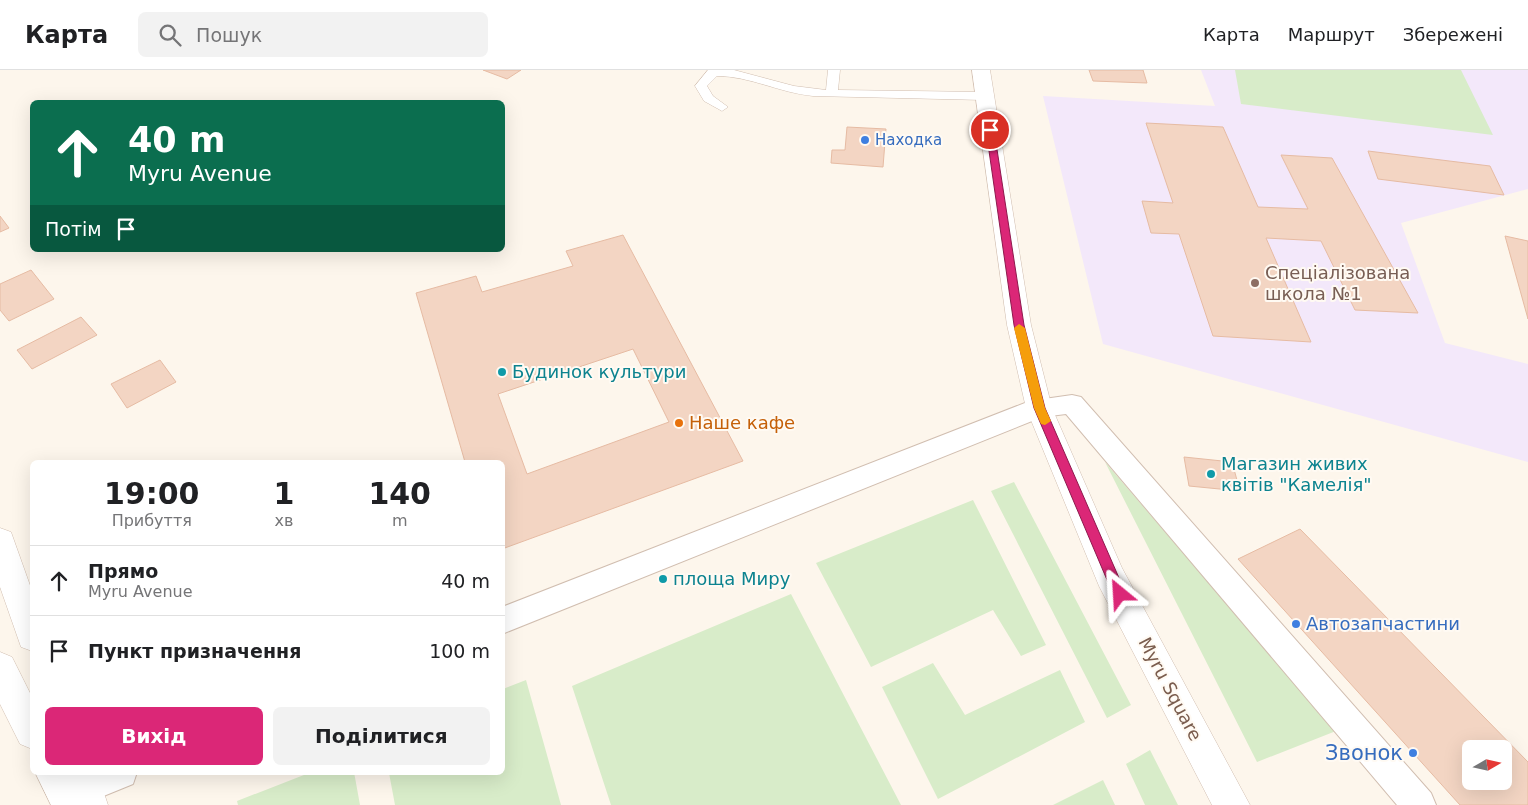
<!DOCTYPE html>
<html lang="uk">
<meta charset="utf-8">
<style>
body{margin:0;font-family:"DejaVu Sans",sans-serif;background:#f2f2f2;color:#202124;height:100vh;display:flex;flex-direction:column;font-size:19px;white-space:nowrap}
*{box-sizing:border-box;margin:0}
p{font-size:16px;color:#757577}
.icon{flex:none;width:28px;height:28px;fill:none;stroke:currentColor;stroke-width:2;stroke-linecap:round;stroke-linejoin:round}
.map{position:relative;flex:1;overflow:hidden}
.panel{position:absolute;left:30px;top:390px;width:475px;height:315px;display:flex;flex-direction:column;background:#fff;border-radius:8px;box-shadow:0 5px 20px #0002}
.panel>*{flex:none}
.hud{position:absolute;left:30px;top:30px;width:475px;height:152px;border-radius:8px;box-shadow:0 5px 20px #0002;background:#0b6e4f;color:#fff;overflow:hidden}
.needle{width:32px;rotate:81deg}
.controls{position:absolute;left:1462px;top:670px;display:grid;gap:10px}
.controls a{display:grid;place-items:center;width:50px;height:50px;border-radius:8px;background:#fff;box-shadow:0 5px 20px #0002;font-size:25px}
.pin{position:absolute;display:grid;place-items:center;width:42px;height:42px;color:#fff;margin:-21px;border:2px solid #fff;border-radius:50%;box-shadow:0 1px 5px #0007}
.me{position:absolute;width:55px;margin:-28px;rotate:333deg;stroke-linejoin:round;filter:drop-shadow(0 0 4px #0008)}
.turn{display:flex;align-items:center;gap:18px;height:105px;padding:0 15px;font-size:22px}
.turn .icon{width:65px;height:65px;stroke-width:2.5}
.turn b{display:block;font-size:35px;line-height:42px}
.then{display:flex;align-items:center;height:48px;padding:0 15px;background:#0003;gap:10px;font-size:19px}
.eta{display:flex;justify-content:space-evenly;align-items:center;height:85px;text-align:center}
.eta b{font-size:30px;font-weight:600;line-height:35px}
.action{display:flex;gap:10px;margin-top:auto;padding:10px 15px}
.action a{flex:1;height:58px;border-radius:8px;background:#db2777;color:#fff;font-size:20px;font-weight:600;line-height:58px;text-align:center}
.action a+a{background:#f2f2f2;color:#202124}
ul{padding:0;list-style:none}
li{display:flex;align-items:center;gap:15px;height:70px;padding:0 15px;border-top:1px solid #e0e0e0}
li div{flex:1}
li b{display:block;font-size:19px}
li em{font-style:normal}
header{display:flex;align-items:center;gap:30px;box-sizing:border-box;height:70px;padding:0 25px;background:#fff;border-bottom:1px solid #e0e0e0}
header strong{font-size:24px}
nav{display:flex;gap:28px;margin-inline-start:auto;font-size:18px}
.search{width:350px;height:45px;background:#f2f2f2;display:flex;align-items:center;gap:12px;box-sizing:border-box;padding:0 18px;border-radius:8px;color:#757577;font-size:19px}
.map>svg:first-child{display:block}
.education{fill:#f3e8fa}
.green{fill:#d8ecc9}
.building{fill:#f3d5c3;stroke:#e6bba3;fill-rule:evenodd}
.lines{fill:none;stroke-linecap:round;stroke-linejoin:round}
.service-casing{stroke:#d1beb0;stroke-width:1}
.pedestrian-casing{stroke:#d1beb0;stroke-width:2}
.tertiary-casing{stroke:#d1beb0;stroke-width:1}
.service{fill:#fff;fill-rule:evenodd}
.pedestrian{fill:#fff;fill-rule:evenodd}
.tertiary{fill:#fff;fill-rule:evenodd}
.route{fill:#db2777;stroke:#8e194d}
.slow{fill:#f59e0b}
.shop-dot{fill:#3f7fe0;stroke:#fffaf3;stroke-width:2}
.education-dot{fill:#8d6e63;stroke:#fffaf3;stroke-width:2}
.culture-dot{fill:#0f9aa8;stroke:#fffaf3;stroke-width:2}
.food-dot{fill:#e8710a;stroke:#fffaf3;stroke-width:2}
.labels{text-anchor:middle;stroke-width:4;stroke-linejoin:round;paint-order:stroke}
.far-shop-label{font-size:15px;fill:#366cbe;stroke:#fffaf3;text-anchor:start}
.education-label{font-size:18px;fill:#785e54;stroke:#fffaf3;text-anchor:start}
.culture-label{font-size:18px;fill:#0d838f;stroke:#fffaf3;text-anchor:start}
.food-label{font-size:18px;fill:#c56008;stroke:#fffaf3;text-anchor:start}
.shop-label{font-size:18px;fill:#366cbe;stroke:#fffaf3;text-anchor:start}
.street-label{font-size:18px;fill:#7a5c4d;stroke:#fffaf3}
.near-shop-label{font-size:21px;fill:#366cbe;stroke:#fffaf3;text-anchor:end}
</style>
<header>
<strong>Карта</strong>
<div class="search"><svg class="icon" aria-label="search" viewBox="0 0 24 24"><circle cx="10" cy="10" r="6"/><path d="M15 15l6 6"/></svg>Пошук</div>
<nav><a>Карта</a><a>Маршрут</a><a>Збережені</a></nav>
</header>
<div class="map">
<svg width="1528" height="735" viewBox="0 0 1528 735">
<rect width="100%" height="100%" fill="#fdf6ec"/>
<path class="education" d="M1201,0H1528V119L1401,153L1445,273L1528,294V392L1103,274L1043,26L1215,36Z"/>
<path class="green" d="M1235,0H1461L1493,65L1241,34Z
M1105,392L1336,661L1257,692Z
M1014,412L1131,635L1107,648L991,421Z
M973,430L1046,575L1021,586L993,540L871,597L816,493Z
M791,524L901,735H611L572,616Z
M933,593L965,645L1060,600L1085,652L938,729L882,617Z
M526,610L561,735H395L389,703L502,702L503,619Z
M1150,680L1178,735H1145L1126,694Z
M354,702L360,735H238L237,731L309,703Z
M1103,710L1115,735H1053Z"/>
<path class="building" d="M483,0H521L507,9Z
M1089,0H1143L1147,13L1093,11Z
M1146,53L1223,57L1258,137L1308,139L1281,85L1332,88L1418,243L1355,240L1321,171L1266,168L1311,272L1213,266L1179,164L1151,163L1142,131L1173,133Z
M847,57L886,59L883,97L831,93L832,80H845Z
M1368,81L1490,96L1504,125L1378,109Z
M0,146L9,158L0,162Z
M623,165L743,391L502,479V392H465L416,223L476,206L482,222L573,196L566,181ZM633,279L669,352L527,404L498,324Z
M1505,166L1528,171V249Z
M31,200L54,229L9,251L0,240V214Z
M81,247L97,265L32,299L17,280Z
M160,290L176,312L127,338L111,314Z
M1184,387L1232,392L1240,421L1189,416Z
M1300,459L1528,692V735H1460L1238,489ZM1471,679H1504V711H1471Z"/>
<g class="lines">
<g class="service-casing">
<path id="service" d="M708,0H734L794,16L826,20L828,0H840L838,20L984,22L990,26L984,30L813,26C780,23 750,6 717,6L707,16L713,26L728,37L722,41L704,31L695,16Z"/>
</g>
<g class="pedestrian-casing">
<path id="pedestrian" d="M1072,325L1081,327L1431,723L1436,735H1397L1066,344L1042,347L502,564V537L1030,331Z
M81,702H137L133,714L84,734L72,730L68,718L72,706Z"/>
</g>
<g class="tertiary-casing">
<path id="tertiary" d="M972,0H990L1031,255L1052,338L1122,498L1250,735H1212L1099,516L1026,338L1007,255Z
M0,458L11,462L32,521V581L21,577L0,517Z
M0,582L12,587L32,627V679L20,674L0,634Z
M35,702H97L108,735H51Z"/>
</g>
<use href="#service" class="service"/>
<use href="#pedestrian" class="pedestrian"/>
<use href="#tertiary" class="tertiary"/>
</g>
<path class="route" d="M990,58L994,60L1024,255L1045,338L1126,524L1124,528L1120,530L1115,528L1113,524L1034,338L1014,255L986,60Z"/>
<path class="slow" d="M1019,254L1025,258L1045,338L1051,351L1045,355L1041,354L1034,338L1014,258Z"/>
<g class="shop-dot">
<circle cx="865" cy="70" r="5"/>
<circle cx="1296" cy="554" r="5"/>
<circle cx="1413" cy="683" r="5"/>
</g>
<circle class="education-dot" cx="1255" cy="213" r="5"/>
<g class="culture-dot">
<circle cx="502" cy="302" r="5"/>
<circle cx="1211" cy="404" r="5"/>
<circle cx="663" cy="509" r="5"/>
</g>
<circle class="food-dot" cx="679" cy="353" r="5"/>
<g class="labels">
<g class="far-shop-label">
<text x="875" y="75">Находка</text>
</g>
<g class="education-label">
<text x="1265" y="209">Спеціалізована<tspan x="1265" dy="21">школа №1</tspan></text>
</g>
<g class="culture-label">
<text x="512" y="308">Будинок культури</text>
<text x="1221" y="400">Магазин живих<tspan x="1221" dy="21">квітів "Камелія"</tspan></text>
<text x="673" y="515">площа Миру</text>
</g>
<g class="food-label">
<text x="689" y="359">Наше кафе</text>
</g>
<g class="shop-label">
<text x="1306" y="560">Автозапчастини</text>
</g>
<g class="street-label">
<text transform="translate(1170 619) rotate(62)" y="6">Myru Square</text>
</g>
<g class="near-shop-label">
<text x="1403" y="690">Звонок</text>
</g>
</g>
</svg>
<div class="controls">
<a><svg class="needle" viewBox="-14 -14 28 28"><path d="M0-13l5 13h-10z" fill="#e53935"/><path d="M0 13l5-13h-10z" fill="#757577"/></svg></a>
</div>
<div class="pin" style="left:990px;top:60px;background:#d93025"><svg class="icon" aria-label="arrive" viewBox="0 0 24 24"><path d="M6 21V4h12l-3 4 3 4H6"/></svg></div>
<svg class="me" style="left:1120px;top:524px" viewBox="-20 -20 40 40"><path d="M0-17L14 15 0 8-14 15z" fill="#db2777" stroke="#fff" stroke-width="4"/></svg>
<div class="hud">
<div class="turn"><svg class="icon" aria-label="ahead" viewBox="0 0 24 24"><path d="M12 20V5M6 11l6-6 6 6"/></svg><div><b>40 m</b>Myru Avenue</div></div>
<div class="then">Потім<svg class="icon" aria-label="arrive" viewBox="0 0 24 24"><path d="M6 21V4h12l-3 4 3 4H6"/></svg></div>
</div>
<section class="panel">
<div class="eta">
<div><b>19:00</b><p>Прибуття</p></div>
<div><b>1</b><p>хв</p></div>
<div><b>140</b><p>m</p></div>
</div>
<ul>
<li><svg class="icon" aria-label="ahead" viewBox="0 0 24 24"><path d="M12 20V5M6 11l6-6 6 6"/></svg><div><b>Прямо</b><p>Myru Avenue</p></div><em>40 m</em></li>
<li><svg class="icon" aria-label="arrive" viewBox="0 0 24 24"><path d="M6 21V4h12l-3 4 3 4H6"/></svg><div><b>Пункт призначення</b></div><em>100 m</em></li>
</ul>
<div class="action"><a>Вихід</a><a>Поділитися</a></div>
</section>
</div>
